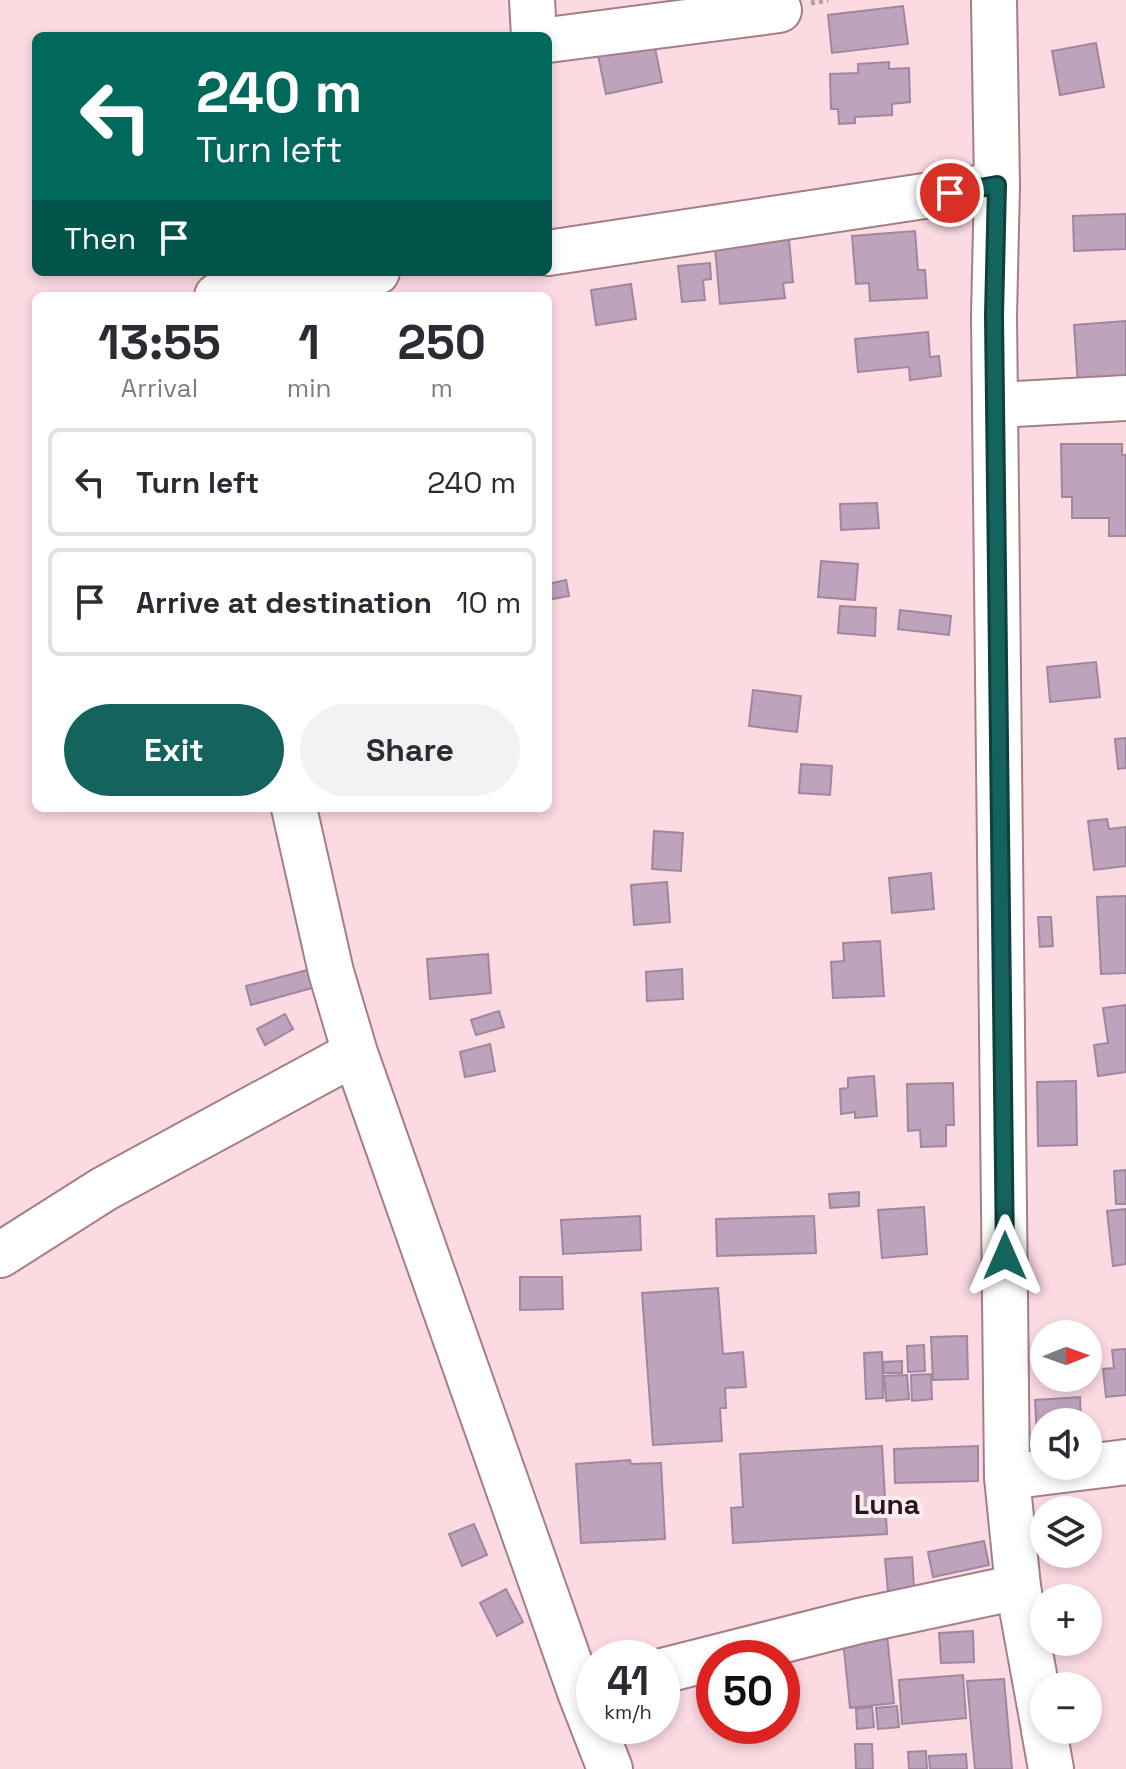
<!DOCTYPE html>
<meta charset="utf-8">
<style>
body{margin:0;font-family:"Space Grotesk",sans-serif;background:#f2f2f3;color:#2b2b33;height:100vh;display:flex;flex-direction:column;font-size:30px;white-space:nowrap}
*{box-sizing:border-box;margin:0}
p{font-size:26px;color:#7c7c81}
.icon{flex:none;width:44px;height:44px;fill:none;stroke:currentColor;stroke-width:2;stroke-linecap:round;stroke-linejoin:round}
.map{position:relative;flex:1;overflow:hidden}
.sheet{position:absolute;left:32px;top:292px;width:520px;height:520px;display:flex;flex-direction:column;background:#fff;border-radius:12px;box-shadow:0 4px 12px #0003}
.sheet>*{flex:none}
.banner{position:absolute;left:32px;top:32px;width:520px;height:244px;border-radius:12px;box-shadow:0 4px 12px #0003;background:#00695c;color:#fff;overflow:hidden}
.needle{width:52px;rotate:89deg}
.buttons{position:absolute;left:1030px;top:1320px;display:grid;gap:16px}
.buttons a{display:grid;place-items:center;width:72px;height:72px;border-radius:50%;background:#fff;box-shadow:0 4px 12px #0003;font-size:40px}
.speed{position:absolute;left:576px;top:1640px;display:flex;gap:16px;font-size:40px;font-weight:700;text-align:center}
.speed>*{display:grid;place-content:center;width:104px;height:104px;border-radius:50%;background:#fff;box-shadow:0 4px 12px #0003;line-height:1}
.speed small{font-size:20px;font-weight:400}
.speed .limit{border:12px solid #d22;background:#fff;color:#111}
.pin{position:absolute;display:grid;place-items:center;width:68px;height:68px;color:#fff;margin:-34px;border:4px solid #fff;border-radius:50%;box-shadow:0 2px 8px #0007}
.me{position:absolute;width:88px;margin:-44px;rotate:0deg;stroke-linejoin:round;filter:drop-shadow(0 0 6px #0008)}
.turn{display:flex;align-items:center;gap:28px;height:168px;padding:0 32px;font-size:36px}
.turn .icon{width:104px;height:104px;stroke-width:2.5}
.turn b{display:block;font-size:56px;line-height:68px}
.then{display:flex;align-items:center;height:76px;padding:0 32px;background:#0003;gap:16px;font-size:30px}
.eta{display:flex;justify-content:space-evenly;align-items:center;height:136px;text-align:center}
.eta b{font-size:48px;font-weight:700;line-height:56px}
.primary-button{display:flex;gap:16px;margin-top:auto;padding:16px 32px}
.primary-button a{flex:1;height:92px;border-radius:48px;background:#15635d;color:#fff;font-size:32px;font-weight:700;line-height:92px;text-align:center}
.primary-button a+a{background:#f2f2f3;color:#2b2b33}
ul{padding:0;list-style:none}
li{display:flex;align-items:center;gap:24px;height:108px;margin:0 16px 12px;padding:0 16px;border:4px solid #e1e1e2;border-radius:12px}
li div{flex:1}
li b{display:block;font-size:30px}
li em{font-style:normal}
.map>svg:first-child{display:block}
.building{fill:#bda3bc;stroke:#a0869f;stroke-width:2}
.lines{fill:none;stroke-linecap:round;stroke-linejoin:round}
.minor-casing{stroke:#a47f88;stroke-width:48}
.major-casing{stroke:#a47f88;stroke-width:48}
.path{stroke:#b79ca2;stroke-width:5;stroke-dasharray:4 4;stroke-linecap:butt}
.minor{stroke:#fff;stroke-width:44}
.major{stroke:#fff;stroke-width:44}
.route-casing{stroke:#0e403c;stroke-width:20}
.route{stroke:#15635d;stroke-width:14}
.labels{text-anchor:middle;stroke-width:8;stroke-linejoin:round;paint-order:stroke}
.quarter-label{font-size:28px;font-weight:bold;fill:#25171b;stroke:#fdecf0}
</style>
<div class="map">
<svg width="1126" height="1769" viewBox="0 0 1126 1769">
<rect width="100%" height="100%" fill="#fbdae2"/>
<path class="building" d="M903,6L908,44L832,53L828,15Z
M654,43L662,82L606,94L598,55Z
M1096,43L1104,87L1060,95L1052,51Z
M889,62V69L909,68L910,102L892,104V115L855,117V123L839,124L838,109H831L830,74L858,73V64Z
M1126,214V249L1074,251L1073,216Z
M915,231L918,270H925L927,298L870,301L869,283L856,284L852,236Z
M789,240L793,282L783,283L785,298L720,304L715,247Z
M710,263L711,279L703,280L705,300L682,302L678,266Z
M631,284L636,319L596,325L591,290Z
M1126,321V381L1078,385L1074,325Z
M928,332L930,357L939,356L941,376L910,380L909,367L858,372L855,339Z
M1061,444H1122V455H1126V536H1109V518H1072V497H1062Z
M877,503L879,528L841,530L840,504Z
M821,561L858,564L855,600L818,597Z
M566,580L569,596L548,600V584Z
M840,606L876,608L875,636L838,633Z
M900,610L951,616L949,635L898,629Z
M1096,662L1100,697L1050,702L1047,667Z
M753,690L801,696L797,732L749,726Z
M1126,738V768L1118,769L1115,739Z
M801,764L832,766L830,795L799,793Z
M1107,819L1109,829L1126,827V866L1094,870L1088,821Z
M654,831L683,833L681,871L652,869Z
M931,873L934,909L892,913L889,878Z
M667,882L670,922L634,925L631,885Z
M1126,896V973L1101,974L1097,897Z
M1038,917H1051L1053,946L1040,947Z
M880,941L884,996L833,998L831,962L844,961L843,943Z
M488,954L491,993L430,999L427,959Z
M315,968L319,986L251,1005L246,986Z
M682,969L683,999L647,1001L646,972Z
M1126,1005V1072L1098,1076L1094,1045L1108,1043L1103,1008Z
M499,1011L504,1027L476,1035L471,1020Z
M285,1014L293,1029L265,1045L257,1029Z
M490,1044L495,1071L465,1077L460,1052Z
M874,1076L877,1116L855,1118V1112L841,1114L840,1089L848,1088V1078Z
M1076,1081L1077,1145L1038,1146L1037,1082Z
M953,1083L954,1125H946V1146L921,1147L920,1130L908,1131L907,1084Z
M1126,1170V1204H1116L1114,1171Z
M859,1192V1206L830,1208L829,1194Z
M924,1207L927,1254L882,1258L878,1210Z
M1126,1209V1264L1113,1266L1107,1211Z
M640,1216L641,1250L563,1254L561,1220Z
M814,1216L816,1253L717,1256L716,1219Z
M520,1277H562L563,1309L520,1310Z
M718,1288L723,1354L743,1352L746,1387L725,1388L726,1408H720L722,1441L653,1445L642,1293Z
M967,1336L968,1379L933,1380L931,1337Z
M924,1345L925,1371L908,1372L907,1346Z
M1126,1349V1395L1106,1397L1103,1369L1114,1368L1112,1350Z
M882,1352L883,1398L866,1399L864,1353Z
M902,1361V1373H884L883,1362Z
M931,1374L932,1399L912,1401L911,1375Z
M907,1375L909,1399L886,1401L884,1376Z
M1080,1397L1081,1422H1044V1440H1037L1035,1400Z
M882,1446L887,1534L733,1543L731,1508L743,1507L740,1454Z
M978,1446V1481L895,1483L894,1449Z
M630,1460L631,1464L661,1463L665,1539L581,1543L576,1464Z
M474,1524L487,1555L462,1566L449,1534Z
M984,1541L989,1565L933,1577L928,1552Z
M912,1557L914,1587L888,1591L885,1559Z
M506,1589L523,1622L497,1636L480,1603Z
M973,1631L974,1662L941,1663L939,1633Z
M887,1635L894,1703L850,1708L843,1640Z
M963,1675L966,1718L902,1724L899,1680Z
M1004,1679L1012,1769H975L967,1681Z
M897,1706L899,1727L878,1729L876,1708Z
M872,1707L874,1727L857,1729L856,1709Z
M855,1744H872L873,1769H856Z
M926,1751L927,1769H909L908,1752Z
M966,1754L967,1769H930L929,1756Z"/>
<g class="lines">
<g class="minor-casing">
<path id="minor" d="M532,0L534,36
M548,40L779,10
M548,253L997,185
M217,296L280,282L377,272
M997,405L1126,398
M294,808L331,972L355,1053L580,1692L610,1769
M0,1255L104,1189L355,1053
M1007,1477L1126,1462
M662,1671L859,1621L1018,1587"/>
</g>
<g class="major-casing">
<path id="major" d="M994,0L997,185L994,316L1007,1477L1018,1587L1044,1729
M1044,1730L1051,1769"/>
</g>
<path class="path" d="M811,3L828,0"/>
<use href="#minor" class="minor"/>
<use href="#major" class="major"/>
</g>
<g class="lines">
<g class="route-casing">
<path id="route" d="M950,193L997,185L994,316L1005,1256"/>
</g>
<use href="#route" class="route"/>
</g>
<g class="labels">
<g class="quarter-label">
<text x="887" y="1514">Luna</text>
</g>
</g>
</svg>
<div class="buttons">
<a><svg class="needle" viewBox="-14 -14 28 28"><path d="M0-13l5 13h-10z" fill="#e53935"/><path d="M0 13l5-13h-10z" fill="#7c7c81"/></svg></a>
<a><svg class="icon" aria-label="sound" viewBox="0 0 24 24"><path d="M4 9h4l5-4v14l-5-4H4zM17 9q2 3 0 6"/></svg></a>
<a><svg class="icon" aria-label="layers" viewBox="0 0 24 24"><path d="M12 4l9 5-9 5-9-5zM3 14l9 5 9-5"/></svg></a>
<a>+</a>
<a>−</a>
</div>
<div class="speed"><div>41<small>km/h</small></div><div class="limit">50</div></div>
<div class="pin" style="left:950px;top:193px;background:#d93025"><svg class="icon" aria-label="arrive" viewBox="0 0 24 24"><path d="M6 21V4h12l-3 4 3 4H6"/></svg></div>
<svg class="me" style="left:1005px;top:1256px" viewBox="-20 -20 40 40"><path d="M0-17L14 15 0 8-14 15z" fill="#15635d" stroke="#fff" stroke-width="4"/></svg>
<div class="banner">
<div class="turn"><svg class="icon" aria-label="left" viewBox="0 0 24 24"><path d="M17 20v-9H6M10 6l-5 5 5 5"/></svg><div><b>240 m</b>Turn left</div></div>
<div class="then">Then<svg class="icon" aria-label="arrive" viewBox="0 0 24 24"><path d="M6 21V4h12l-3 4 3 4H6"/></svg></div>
</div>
<section class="sheet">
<div class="eta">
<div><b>13:55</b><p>Arrival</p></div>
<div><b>1</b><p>min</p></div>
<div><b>250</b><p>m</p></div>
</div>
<ul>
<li><svg class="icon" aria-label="left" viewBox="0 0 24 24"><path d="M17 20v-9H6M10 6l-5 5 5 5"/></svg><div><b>Turn left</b></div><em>240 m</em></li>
<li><svg class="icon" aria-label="arrive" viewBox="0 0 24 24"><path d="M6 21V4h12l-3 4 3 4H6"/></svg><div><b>Arrive at destination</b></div><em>10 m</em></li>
</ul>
<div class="primary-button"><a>Exit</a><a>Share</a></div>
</section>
</div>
